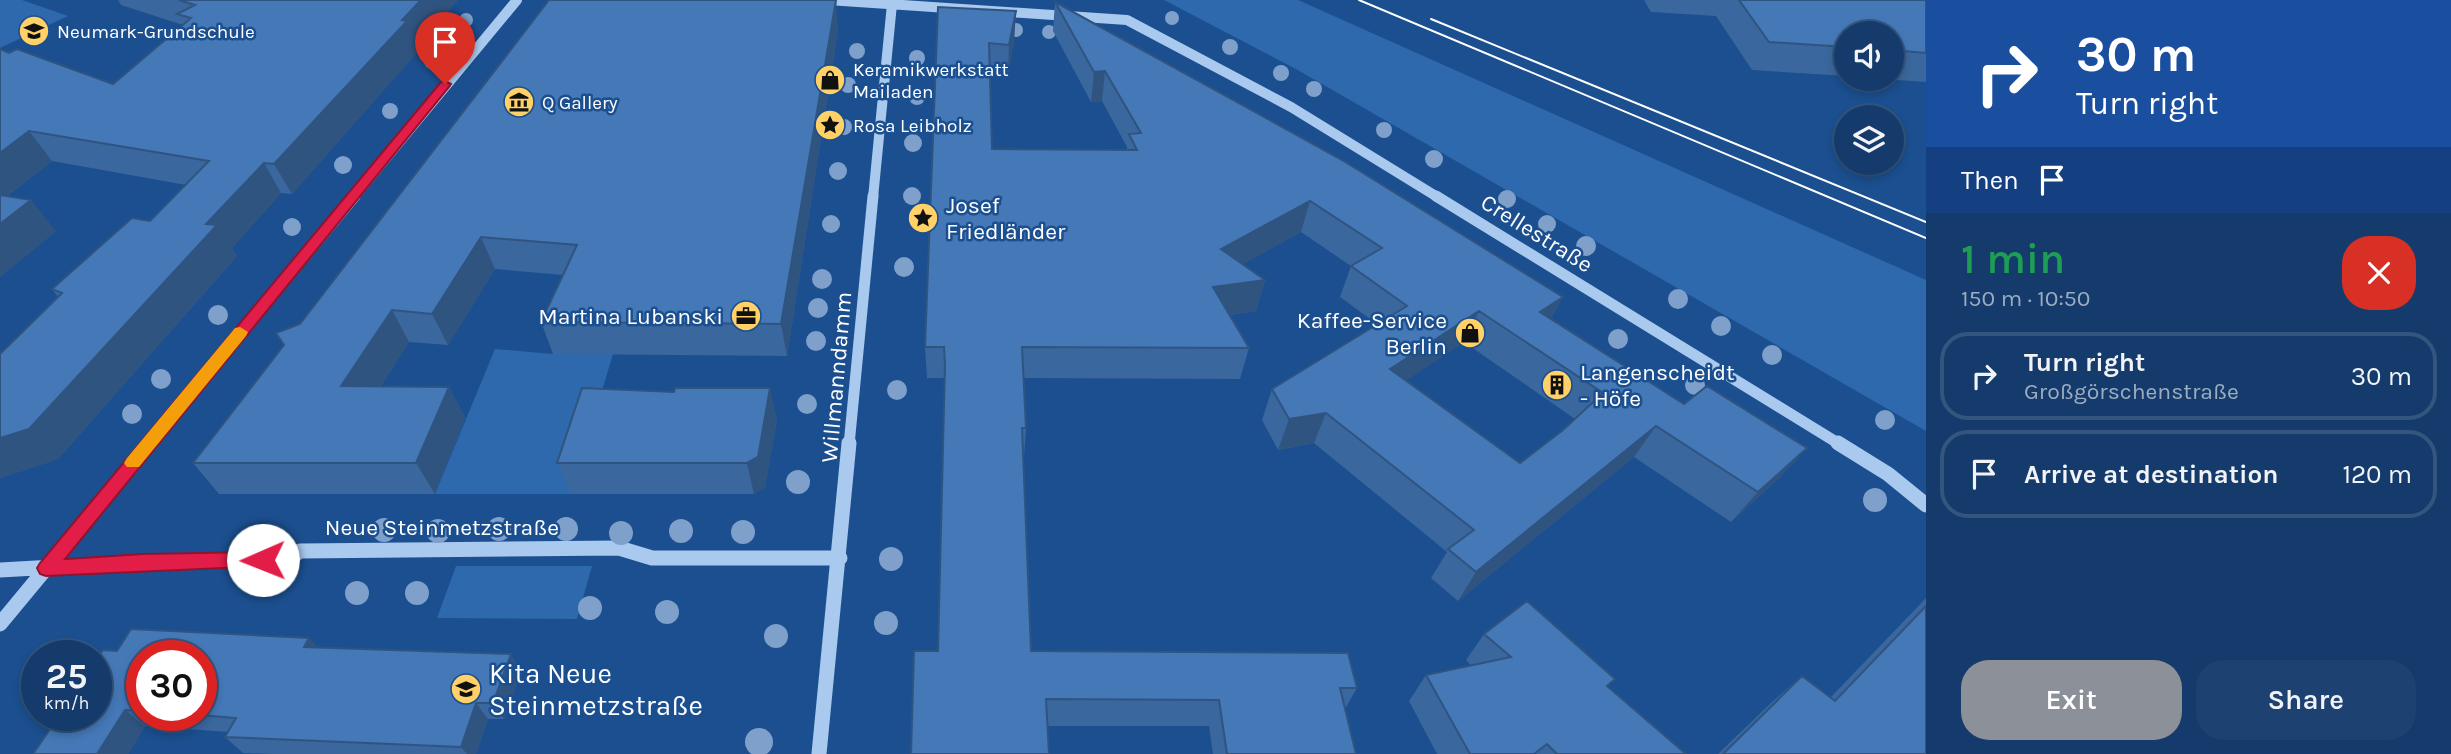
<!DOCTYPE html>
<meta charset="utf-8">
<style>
body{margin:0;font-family:Karla,sans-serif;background:#1d4271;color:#f1f3f6;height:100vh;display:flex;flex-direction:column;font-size:26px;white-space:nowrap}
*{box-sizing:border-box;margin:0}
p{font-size:23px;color:#9dadc1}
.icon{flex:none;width:38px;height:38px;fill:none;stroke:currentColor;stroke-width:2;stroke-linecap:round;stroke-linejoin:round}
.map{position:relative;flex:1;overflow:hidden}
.panel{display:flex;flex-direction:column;background:#143b6b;width:525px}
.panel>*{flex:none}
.banner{background:#1a4fa0;color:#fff;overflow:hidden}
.tools{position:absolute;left:1834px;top:21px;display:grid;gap:14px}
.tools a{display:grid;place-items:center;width:70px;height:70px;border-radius:50%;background:#143b6b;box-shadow:0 4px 10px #0003,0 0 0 2px #33557e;font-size:35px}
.speed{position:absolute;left:21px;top:640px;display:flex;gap:14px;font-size:35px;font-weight:700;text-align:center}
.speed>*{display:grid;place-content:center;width:91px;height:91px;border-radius:50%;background:#143b6b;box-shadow:0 4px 10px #0003,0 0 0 2px #33557e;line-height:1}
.speed small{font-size:18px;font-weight:400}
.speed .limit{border:10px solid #d22;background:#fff;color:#111}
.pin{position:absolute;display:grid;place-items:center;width:60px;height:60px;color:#fff;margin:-72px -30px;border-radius:50% 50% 50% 0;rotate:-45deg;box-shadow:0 0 7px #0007}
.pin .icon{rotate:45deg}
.me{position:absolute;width:77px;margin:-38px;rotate:269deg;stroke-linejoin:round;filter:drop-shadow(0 0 5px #0008)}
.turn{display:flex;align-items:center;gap:24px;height:147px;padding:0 35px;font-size:32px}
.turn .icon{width:91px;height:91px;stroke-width:2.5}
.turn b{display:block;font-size:49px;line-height:60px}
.then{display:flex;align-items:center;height:66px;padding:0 35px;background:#0003;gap:14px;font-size:26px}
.round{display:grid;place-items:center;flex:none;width:74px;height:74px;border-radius:28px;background:#1d4271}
.overview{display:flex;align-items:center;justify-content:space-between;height:119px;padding:0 35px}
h1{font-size:42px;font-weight:600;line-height:52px;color:#1e9e55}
.action{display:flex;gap:14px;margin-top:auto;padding:14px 35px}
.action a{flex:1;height:80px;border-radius:28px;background:#8c9099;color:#fff;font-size:28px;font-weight:600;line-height:80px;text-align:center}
.action a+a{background:#1d4271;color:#f1f3f6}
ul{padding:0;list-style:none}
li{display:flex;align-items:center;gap:21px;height:88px;margin:0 14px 10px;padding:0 21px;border:4px solid #33557e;border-radius:28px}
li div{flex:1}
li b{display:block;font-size:26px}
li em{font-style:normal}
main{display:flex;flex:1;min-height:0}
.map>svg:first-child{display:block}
.green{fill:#2e69ad}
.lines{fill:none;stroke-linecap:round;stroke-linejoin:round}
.minor-far2{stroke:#a9c9ee;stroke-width:10}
.minor-far1{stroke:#a9c9ee;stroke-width:11}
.minor{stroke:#a9c9ee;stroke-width:15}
.tram{stroke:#fff;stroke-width:2}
.tree{fill:#7ea0ca}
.wall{fill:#3a679d;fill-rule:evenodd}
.shaded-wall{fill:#305480}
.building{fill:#4478b7;stroke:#305480;stroke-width:2;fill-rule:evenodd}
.route{fill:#e11d48;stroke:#92132f;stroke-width:2}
.slow{fill:#f59e0b}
.labels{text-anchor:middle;stroke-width:5;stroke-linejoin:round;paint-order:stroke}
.far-poi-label{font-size:19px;fill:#fff;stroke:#1b4f8f;text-anchor:start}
.poi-label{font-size:23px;fill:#fff;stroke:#1b4f8f;text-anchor:start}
.street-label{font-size:23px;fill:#fff;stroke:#1b4f8f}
.near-poi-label{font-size:28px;fill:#fff;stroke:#1b4f8f;text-anchor:start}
</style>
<main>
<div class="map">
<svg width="1926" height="754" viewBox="0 0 1926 754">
<rect width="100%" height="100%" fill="#1b4f8f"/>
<path class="green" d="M0,0H22L68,16L0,48Z
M1164,0H1298L1926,280V431L1296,69Z
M495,349L553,354H613L571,494H435Z
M456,566H592L577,619L437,618Z"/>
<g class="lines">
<path class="minor-far2" d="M828,0L1127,20L1291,107L1439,198
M353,198L517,0
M873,198L892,4"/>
<path class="minor-far1" d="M1436,196L1841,445
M148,445L355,196
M849,445L873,196"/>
<path class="minor" d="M1838,443L1888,474L1926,505
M0,570L143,562L287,560L300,551L619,548L652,558H840
M0,624L150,443
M819,754L849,443"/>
<path class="tram" d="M1359,0L1926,238
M1431,19L1926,222"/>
</g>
<g class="tree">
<circle cx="1172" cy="18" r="7"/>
<circle cx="466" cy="20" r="7"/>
<circle cx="1016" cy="30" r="7"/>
<circle cx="1049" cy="32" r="7"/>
<circle cx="451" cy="39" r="7"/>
<circle cx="1230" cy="47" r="8"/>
<circle cx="857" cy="51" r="8"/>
<circle cx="917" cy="58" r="8"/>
<circle cx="432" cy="61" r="8"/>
<circle cx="1281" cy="73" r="8"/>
<circle cx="848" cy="85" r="8"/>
<circle cx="1314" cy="89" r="8"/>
<circle cx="917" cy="97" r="8"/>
<circle cx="390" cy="111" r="8"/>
<circle cx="844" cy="127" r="8"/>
<circle cx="1384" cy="130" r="8"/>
<circle cx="913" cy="143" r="9"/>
<circle cx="1434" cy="159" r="9"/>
<circle cx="343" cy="165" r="9"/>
<circle cx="838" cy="171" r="9"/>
<circle cx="912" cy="196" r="9"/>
<circle cx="1507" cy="199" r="9"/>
<circle cx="831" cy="224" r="9"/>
<circle cx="1547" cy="224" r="9"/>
<circle cx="292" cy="227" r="9"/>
<circle cx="1586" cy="246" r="10"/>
<circle cx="904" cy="267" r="10"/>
<circle cx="822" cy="279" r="10"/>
<circle cx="1678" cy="299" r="10"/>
<circle cx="818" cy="308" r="10"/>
<circle cx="218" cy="315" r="10"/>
<circle cx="1721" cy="326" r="10"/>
<circle cx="1618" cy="339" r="10"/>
<circle cx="816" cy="341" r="10"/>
<circle cx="1772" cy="355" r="10"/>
<circle cx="161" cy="379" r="10"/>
<circle cx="1695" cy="385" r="10"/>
<circle cx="897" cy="390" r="10"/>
<circle cx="807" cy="404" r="10"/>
<circle cx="132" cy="414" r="10"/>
<circle cx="1885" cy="420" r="10"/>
<circle cx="798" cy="482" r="12"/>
<circle cx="1875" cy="500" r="12"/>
<circle cx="499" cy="529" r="12"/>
<circle cx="566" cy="529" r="12"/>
<circle cx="384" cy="530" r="12"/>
<circle cx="438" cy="531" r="12"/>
<circle cx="681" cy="531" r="12"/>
<circle cx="743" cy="532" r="12"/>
<circle cx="621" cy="533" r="12"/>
<circle cx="891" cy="559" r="12"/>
<circle cx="357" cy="593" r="12"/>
<circle cx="417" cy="593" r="12"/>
<circle cx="590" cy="608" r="12"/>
<circle cx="667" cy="612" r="12"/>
<circle cx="886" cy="623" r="12"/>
<circle cx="776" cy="636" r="12"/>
<circle cx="759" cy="742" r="14"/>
</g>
<path class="wall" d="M118,0H458L417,46L419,50L292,194L281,193L232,248L237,256L58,459L0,478V354L58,297L52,289L150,221L186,185L52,161L7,196L56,231L0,277V49L113,84L183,25L121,5Z
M1644,0H1926V82L1882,79H1892V33H1846V76L1752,70L1716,16L1651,12Z
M1055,2L1563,297L1551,318L1684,404L1807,448L1779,478L1731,522L1634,457L1458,601L1431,578L1447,552L1314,443L1278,450L1262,420L1272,389L1377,324L1340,297L1351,266L1301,232L1243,264L1265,280L1256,311L1229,315L1249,348L1240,379L1024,378L1026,428L1024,458H1023L1031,651L1357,688L1345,709L1356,754H1213L1209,726H1047L938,651L945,384L944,378H927L925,347L938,7L1016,11L1014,40L1008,74L990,73L992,149L1127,150V147L1102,101L1091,102L1053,31ZM1464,342L1575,419L1563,430L1520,463L1406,380Z
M838,30L787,356L553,354L541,322L563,275L495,269L448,345L409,342L381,386L449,387L465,418L435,494H219L193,463L284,345L276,333L300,324Z
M777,419L765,487L754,494H571L557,463Z
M1926,598V754H1718L1772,702L1802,676L1830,698Z
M1484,634L1608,687L1686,754H1437L1409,701L1426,675L1471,665L1466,660Z
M309,638L317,647L521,671L504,719H488L476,754H273L243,753L225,737L228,732L145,726L128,754H33L117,651ZM142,656L201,716H142Z"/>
<path class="shaded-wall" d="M421,0H458L417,46L419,50L292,194L274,164Z
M836,0L838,30L787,356L781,324Z
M1016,11L1014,40L1008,74L1009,45Z
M1105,71L1102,101L1091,102L1094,72Z
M29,131L52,161L0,201V153Z
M264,163L281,193L232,248L237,256L58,459L0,478V438Z
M31,200L56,231L0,277V224Z
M1310,201L1301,232L1214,280L1221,249Z
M481,237L495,269L448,345L432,314Z
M1265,280L1256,311L1206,318L1213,287Z
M1563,297L1545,328L1540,312Z
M392,310L409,342L361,417L341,386Z
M1479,311L1464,342L1377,400L1390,369Z
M449,387L465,418L435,494L416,463Z
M770,388L777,419L765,487L754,494L747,463Z
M1326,413L1314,443L1278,450L1289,419Z
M1656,426L1634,457L1458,601L1476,572Z
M1807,448L1779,478L1731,522L1758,492Z
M309,638L324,655L304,647Z
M511,654L521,671L504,719L493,703Z
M476,703L488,719L476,754H467L461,747Z
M125,710L145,726L128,754H97Z"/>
<path class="building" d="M179,0H421L402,20L407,21L274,164L264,163L206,224L217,225L29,429L0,438V354L62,293L52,289L132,218L150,221L209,161L29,131L0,153V49L9,53L17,49L113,84L191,18L177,14L195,5Z
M549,0H836L781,324L541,322L577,245L481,237L432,314L392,310L341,386L449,387L416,463H193L284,345L276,333L300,324Z
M1739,0H1926V53L1892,50V33H1846V47L1769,42Z
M1055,2L1342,160L1563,297L1540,312L1684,404L1707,386L1807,448L1758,492L1656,426L1476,572L1448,549L1474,530L1326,413L1289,419L1272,389L1407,306L1351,266L1382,248L1310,201L1221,249L1265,280L1213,287L1249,348L1022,347L1026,428H1022L1031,651L1348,653L1357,688H1340L1356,754H1227L1219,700L1046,699L1049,754H911L914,651H938L945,365L944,347H925L938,7L1016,11L1009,45L989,43L992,149L1137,150L1129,134L1141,133L1105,71L1094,72ZM1479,311L1603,393L1563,430L1520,463L1390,369Z
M0,195L31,200L0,224Z
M582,388L674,392L675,388H770L758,457L747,463H557Z
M1527,601L1615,679L1607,686L1686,754H1557L1547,744L1534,754H1470L1426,675L1511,657L1484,634Z
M1926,606V754H1723L1802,676L1835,701Z
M131,629L309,638L304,647L511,654L493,703H476L461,747L225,737L236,718L201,715V656H142V711L125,710L97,754H33L59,716H96V660L103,650L117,651Z"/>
<path class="route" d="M445,81L451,84L449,87L65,559L143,554L263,552L269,555L272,560L269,566L46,576L40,574L37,568L40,563L441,82Z"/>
<path class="slow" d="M240,327L248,332L246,336L139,467H127L124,463L127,458L235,328Z"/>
<defs>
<g id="school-disc" transform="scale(1.575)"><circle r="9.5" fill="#ffd166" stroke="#1b4f8f"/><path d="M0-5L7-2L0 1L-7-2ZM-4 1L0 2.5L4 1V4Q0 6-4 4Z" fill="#111"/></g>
<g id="shop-disc" transform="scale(1.575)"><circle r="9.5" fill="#ffd166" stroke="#1b4f8f"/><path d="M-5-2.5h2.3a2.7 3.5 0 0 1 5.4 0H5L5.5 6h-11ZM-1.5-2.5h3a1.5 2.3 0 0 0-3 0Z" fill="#111"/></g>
<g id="museum-disc" transform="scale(1.575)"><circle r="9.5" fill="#ffd166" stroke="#1b4f8f"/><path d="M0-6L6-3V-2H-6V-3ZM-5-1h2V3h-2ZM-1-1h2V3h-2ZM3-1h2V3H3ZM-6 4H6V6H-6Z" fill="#111"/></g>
<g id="sight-disc" transform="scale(1.575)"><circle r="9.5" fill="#ffd166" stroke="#1b4f8f"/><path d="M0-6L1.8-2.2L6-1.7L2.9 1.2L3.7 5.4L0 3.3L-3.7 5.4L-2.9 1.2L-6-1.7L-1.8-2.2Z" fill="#111"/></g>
<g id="office-disc" transform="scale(1.575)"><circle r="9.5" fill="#ffd166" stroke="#1b4f8f"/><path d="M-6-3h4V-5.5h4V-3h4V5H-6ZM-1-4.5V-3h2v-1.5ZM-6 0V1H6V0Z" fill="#111"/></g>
<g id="building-disc" transform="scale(1.575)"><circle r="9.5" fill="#ffd166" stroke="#1b4f8f"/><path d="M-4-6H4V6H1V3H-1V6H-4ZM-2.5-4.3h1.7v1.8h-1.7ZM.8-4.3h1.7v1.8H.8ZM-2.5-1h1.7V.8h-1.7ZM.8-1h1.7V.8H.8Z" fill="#111"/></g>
</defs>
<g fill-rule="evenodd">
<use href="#school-disc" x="34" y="31"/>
<use href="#shop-disc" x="830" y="80"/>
<use href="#museum-disc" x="519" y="102"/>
<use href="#sight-disc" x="830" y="125"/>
<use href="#sight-disc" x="923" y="218"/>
<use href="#office-disc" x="746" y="316"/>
<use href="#shop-disc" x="1470" y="333"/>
<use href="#building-disc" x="1557" y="385"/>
<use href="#school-disc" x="466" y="689"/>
</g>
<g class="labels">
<g class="far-poi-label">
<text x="57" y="38">Neumark-Grundschule</text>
<text x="853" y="76">Keramikwerkstatt<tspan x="853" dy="22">Mailaden</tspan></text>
<text x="542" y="109">Q Gallery</text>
<text x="853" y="132">Rosa Leibholz</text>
</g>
<g class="poi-label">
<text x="946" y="213">Josef<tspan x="946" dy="26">Friedländer</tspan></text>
<text x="723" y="324" text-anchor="end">Martina Lubanski</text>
<text x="1447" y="328" text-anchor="end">Kaffee-Service<tspan x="1447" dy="26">Berlin</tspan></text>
<text x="1580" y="380">Langenscheidt<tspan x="1580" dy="26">- Höfe</tspan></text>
</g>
<g class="street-label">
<text transform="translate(1537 233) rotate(32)" y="8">Crellestraße</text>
<text transform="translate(836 377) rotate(-85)" y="8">Willmanndamm</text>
<text x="442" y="535">Neue Steinmetzstraße</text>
</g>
<g class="near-poi-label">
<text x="489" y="683">Kita Neue<tspan x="489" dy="32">Steinmetzstraße</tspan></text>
</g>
</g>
</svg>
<div class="tools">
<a><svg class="icon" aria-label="sound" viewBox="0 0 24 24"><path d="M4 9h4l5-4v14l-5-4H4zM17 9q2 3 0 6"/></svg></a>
<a><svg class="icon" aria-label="layers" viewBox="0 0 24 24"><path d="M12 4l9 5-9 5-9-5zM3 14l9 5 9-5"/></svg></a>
</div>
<div class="speed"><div>25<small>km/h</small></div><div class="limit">30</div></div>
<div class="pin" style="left:445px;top:84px;background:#d93025"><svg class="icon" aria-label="arrive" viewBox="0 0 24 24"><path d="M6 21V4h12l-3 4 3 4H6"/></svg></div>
<svg class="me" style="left:263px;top:560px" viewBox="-20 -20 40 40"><circle r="19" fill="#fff"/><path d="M0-13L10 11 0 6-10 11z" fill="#e11d48"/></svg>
</div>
<section class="panel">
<div class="banner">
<div class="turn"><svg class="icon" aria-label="right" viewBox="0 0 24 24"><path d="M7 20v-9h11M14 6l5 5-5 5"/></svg><div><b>30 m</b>Turn right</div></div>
<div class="then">Then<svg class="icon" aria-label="arrive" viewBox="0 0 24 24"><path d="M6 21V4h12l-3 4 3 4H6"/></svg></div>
</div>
<div class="overview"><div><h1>1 min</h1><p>150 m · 10:50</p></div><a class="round" style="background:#d93025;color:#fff"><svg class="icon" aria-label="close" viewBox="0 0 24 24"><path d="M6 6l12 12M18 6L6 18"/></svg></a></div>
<ul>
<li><svg class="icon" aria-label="right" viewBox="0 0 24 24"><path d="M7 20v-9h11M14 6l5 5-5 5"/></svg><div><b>Turn right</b><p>Großgörschenstraße</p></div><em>30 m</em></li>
<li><svg class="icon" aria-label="arrive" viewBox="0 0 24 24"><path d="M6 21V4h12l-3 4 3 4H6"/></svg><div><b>Arrive at destination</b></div><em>120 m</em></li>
</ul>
<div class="action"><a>Exit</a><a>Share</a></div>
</section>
</main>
